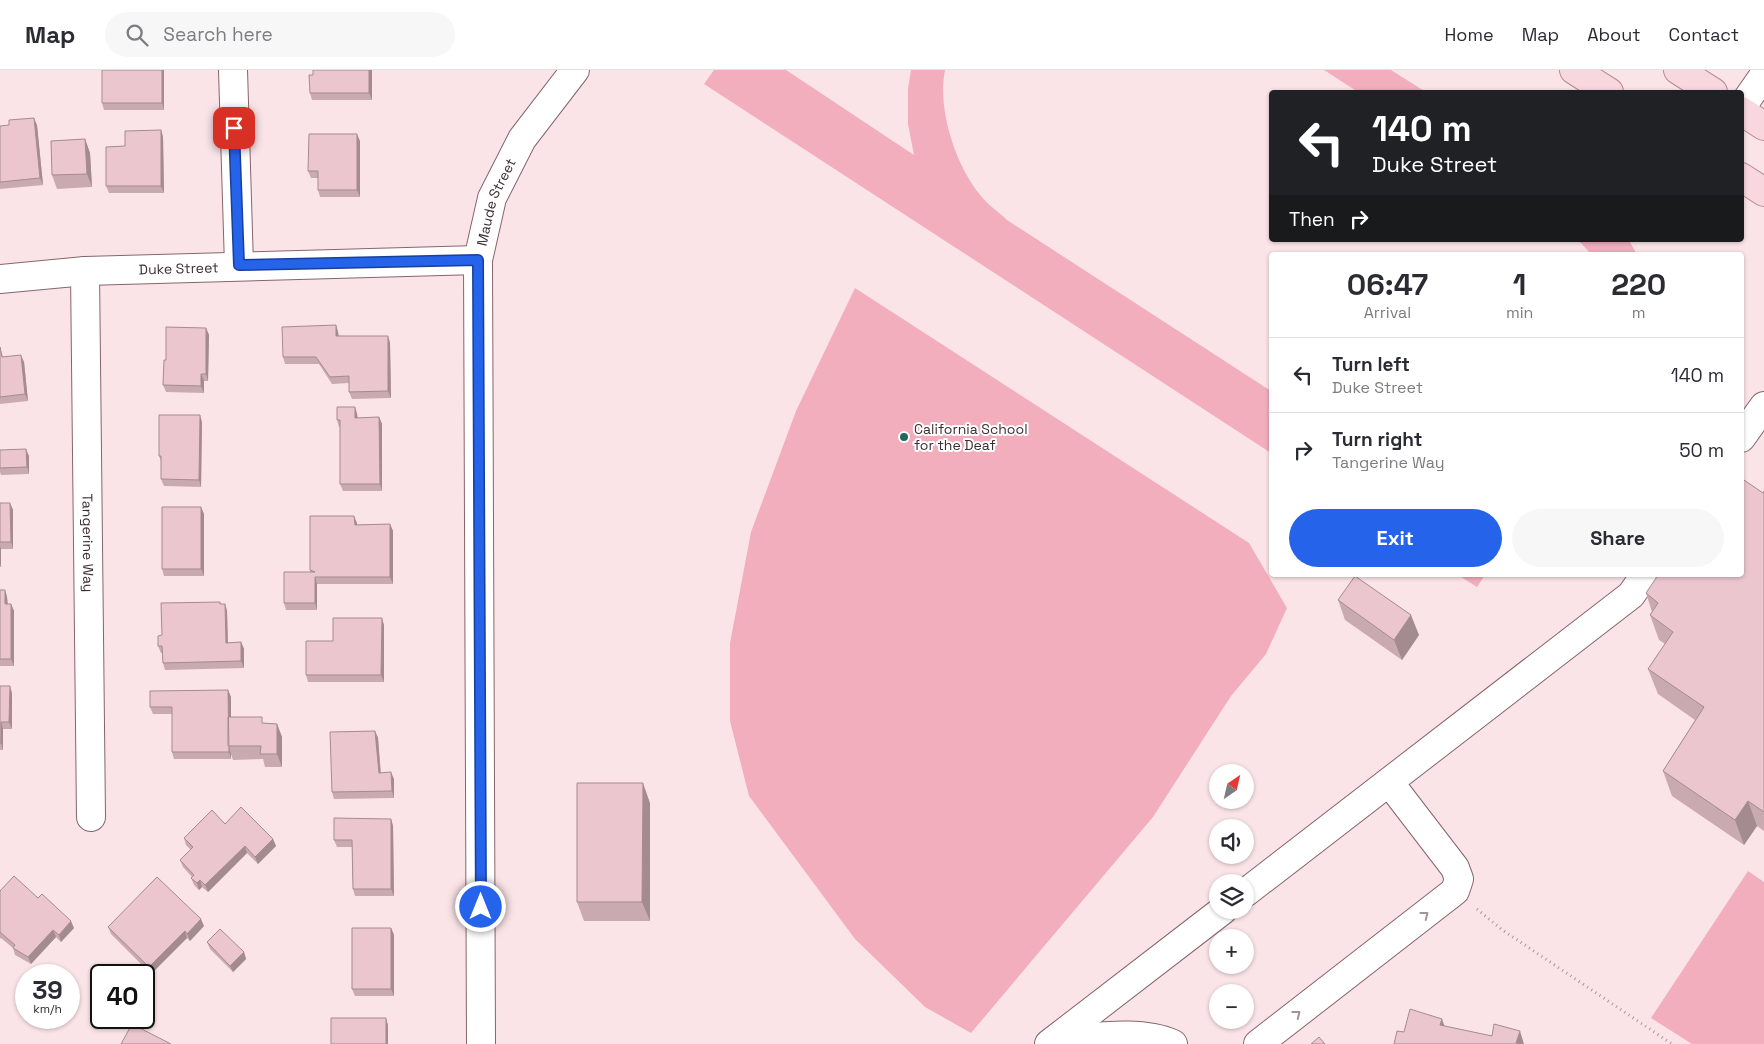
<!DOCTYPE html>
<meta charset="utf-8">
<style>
body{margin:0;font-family:"Space Grotesk",sans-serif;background:#f7f7f7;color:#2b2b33;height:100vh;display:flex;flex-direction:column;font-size:19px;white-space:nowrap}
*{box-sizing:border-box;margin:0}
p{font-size:16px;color:#7c7c81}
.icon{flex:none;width:28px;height:28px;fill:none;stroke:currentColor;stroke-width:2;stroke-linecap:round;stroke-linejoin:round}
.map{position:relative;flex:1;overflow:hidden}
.sheet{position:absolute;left:1269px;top:182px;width:475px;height:325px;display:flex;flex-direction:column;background:#fff;border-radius:5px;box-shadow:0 1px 4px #0004}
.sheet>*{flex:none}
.guide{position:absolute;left:1269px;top:20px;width:475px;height:152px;border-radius:5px;box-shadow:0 1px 4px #0004;background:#202124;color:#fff;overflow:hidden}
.needle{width:32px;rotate:34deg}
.buttons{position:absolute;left:1209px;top:694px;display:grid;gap:10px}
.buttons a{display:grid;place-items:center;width:45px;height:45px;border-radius:50%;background:#fff;box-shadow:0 1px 4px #0004;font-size:25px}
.speed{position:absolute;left:15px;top:894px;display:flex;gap:10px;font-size:25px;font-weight:700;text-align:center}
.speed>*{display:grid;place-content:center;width:65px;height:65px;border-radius:50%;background:#fff;box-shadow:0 1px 4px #0004;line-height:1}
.speed small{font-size:12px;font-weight:400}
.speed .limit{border:2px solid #111;border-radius:8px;background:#fff;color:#111}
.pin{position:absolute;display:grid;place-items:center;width:42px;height:42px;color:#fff;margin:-21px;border-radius:10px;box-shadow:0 2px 8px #0006}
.me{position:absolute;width:55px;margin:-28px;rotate:0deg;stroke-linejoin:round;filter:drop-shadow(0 0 4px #0008)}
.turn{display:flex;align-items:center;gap:18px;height:105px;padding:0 20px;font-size:22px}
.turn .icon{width:65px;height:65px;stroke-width:2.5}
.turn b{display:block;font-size:35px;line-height:42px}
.then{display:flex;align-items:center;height:48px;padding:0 20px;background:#0003;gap:10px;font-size:19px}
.eta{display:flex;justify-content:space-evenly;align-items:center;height:85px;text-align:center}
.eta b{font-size:30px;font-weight:700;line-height:35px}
.primary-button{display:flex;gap:10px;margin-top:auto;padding:10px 20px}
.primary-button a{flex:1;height:58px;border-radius:30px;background:#2563eb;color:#fff;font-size:20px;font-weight:700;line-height:58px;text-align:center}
.primary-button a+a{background:#f7f7f7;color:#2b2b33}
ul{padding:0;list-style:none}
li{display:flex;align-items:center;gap:15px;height:75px;padding:0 20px;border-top:1px solid #e1e1e2}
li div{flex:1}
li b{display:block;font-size:19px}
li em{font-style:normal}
header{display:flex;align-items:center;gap:30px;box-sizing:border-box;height:70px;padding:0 25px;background:#fff;border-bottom:1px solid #e1e1e2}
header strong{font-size:24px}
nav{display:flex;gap:28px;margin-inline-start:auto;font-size:18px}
.search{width:350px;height:45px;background:#f7f7f7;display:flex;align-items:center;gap:12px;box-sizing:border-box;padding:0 18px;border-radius:28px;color:#7c7c81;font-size:19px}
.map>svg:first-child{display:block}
.green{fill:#f2aebd}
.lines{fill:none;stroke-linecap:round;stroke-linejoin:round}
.minor-casing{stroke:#86656d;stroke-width:30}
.major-casing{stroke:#b48b94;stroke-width:30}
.path{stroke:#aa979a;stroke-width:3;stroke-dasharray:1 4;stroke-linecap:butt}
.minor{stroke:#fff;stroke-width:28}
.major{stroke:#f8d7df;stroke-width:28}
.wall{fill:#caaab1}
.shaded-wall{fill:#a48b90}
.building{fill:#ebc6ce;stroke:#a48b90}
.oneway{stroke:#9e9698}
.route-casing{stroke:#184099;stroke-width:12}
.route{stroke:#2563eb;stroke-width:9}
.poi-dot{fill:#206960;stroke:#fff;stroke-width:2}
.labels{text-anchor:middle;stroke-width:4;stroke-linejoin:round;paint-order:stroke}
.street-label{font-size:14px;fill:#3c2e31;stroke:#fff}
.poi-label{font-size:14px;fill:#3c2e31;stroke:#fff;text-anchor:start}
</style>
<header>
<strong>Map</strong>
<div class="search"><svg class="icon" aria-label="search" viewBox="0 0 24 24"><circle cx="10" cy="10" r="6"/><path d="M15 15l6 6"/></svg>Search here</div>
<nav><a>Home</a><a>Map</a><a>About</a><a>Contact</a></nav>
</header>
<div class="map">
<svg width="1764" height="974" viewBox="0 0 1764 974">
<rect width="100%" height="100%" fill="#fbe4e8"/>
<path class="green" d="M714,0H786L914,85L908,54V19L911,0H945C937,40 956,96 981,126C988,135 999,142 1007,150L1271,321V383L704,14Z
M1324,0H1391L1426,22H1358Z
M1578,170H1629L1637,185H1592Z
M855,218L1249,473L1287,538L1266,584L1231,626L1153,747L971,963L925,937L855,869L749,726L730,651V573L751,462L796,341Z
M1458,505H1485L1477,517Z
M1748,801L1764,812V974H1692L1651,948Z"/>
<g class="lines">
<g class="minor-casing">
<g id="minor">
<path d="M233,0L239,195"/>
<path d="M1741,38L1764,5"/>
<path id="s1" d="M85,201L91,747"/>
<path id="s2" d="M0,209L85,201L478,190"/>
<path d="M1741,368L1764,336"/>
<path d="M1245,823L1631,525L1645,505"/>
<path d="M1055,970C1090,968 1141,959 1173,974"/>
<path id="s3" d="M481,974L478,190L492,128L522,69L575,0"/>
<path d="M1049,974L1223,840"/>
<path d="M1258,974L1455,821L1459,809L1455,798L1389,712"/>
</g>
</g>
<g class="major-casing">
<path id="major" d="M1574,0L1609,22
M1678,0L1713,22
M1741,41L1764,56
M1741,107L1764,122"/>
</g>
<path class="path" d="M1477,839L1501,859L1672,974"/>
<use href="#minor" class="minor"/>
<use href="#major" class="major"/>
</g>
<path class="wall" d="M164,0V40H104L102,33Z
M372,0V30H312L310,23Z
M37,55L43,115L0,119V56Z
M161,60L163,67L164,123H109L106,116Z
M85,69L90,83L92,117L57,119L52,105Z
M360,71V127H320L318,120V108H311L308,101Z
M336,255L338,262L339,266H388L390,273L391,328L352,329L349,322V313L332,314L319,294H285L283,287Z
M206,258L209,265L208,311H204V323L166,322L163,315L166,290Z
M0,277L3,287L24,292L28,331L0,334Z
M355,337L357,344L358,348L379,347L382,354V421H343L340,414V357H339L337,350Z
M202,352L201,417L164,416L161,409V391L159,386Z
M0,380L29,386V404L1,405L0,402Z
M1764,421V761L1757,756L1744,775L1672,726L1663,701L1695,650L1658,624L1648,599L1665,574L1659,570L1650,545L1652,542L1646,523L1763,423Z
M0,433H10L13,440V479H1V497H0Z
M201,437L204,444V506H164L162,499Z
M354,446L357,455L390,454L393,461V514H317V540H286L284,533L310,502V500Z
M0,520H5L7,527L8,534H11L14,541V596H0Z
M1338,530L1419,565L1402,590L1345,550Z
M220,532V534H225L227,541L228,573L241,572L244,579V598L165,600L163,593L162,583H161L158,576L162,565Z
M384,555V612H308L306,605L333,571Z
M0,616L12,623V659H3V680H0Z
M228,620L231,627V647L264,653L277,654L282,667V697H265L263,689L233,690L231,684V689H174L172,682V644H153L150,637Z
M375,661L378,668L381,703L394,709V728L334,729L332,722Z
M650,733V851H584L577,832Z
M391,749L393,756L394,826H355L353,819L352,777H337L334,770Z
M225,754L273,769L276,776L258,794L247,783L208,822L202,817L199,820L194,815L191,808L192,807L183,797L180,790L191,780L186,775L184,768Z
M0,821L38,828L74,858L61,872L56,867L31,894L15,885L13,878L1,868L0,869Z
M204,856L190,871L187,868L151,904L111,864L108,857Z
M391,858L394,865V926H355L352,919Z
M207,872L244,882L246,889L233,902L210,879Z"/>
<path class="shaded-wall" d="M162,0H164V40L162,33Z
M369,0H372V30L369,23Z
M34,48L37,55L43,115L40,108Z
M161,60L163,67L164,123L161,116Z
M357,64L360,71V127L357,120Z
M85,69L90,83L92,117L87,104Z
M336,255L338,262L339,273L336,266Z
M206,258L209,265L208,311L206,304Z
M388,266L390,273L391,328L388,321Z
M21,285L24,292L28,331L25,324Z
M201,304L204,311V323L201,316Z
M355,337L357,344L358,355L355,348Z
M200,345L202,352L201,417L199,410Z
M379,347L382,354V421L380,414Z
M26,379L29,386V404L27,397Z
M10,433L13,440V479L11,472Z
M201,437L204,444V506L201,499Z
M354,446L357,453V462L355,455Z
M390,454L393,461V514L390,507Z
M0,476L1,479V497L0,494Z
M315,507L317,514V540L315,533Z
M5,520L7,527L8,541L5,534Z
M11,534L14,541V596L11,589Z
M225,534L227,541L228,580L226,573Z
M1411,545L1419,565L1402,590L1394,570Z
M382,548L384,555V612L381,605Z
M241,572L244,579V598L241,591Z
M10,616L12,623V659L9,652Z
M228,620L231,627V676H229Z
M1,652L3,659V680L1,673Z
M277,654L282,667V697L277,684Z
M375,661L378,668L381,710L379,703Z
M229,677L231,684V689L229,682Z
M391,702L394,709V728L392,721Z
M643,713L650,733V851L642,832Z
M1748,731L1757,756L1744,775L1735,750Z
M391,749L393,756L394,826L391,819Z
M273,769L276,776L258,794L255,787Z
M245,776L247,783L208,822L205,815Z
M200,810L202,817L199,820L197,813Z
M201,849L204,856L190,871L187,864Z
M71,851L74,858L61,872L59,865Z
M391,858L394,865V926L391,919Z
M53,860L56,867L31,894L28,887Z
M185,861L187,868L151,904L149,897Z
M244,882L246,889L233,902L230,896Z
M386,948L388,955V974H386Z
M1442,949L1451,974L1440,955Z
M1520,961L1524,974H1516V973Z"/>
<path class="building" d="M102,0H162V33H102Z
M313,0H369V23H310L309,5H313Z
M34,48L40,108L0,112V56L9,55V50Z
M161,60V116H106V77L125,76V61Z
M309,64H357V120H318V101H308Z
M85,69L87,104L52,105L51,71Z
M336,255V266H388V321L349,322V306L330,307L316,287H283L282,257Z
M166,257L206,258V304H201V316L163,315L164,290H166Z
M0,277L2,287L21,285L25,324L0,327Z
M337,337H355V348L379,347L380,414H340V350H337Z
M159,345H200L199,410L161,409V386H159Z
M26,379L27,397L0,398V380Z
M1741,408L1763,423L1764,421V742L1748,731L1735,750L1663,701L1704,637L1648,599L1673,562L1650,545L1658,533L1646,523L1658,505H1741Z
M0,433H10L11,472H0Z
M162,437H201V499H162Z
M310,446H354L355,455L390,454V507H315V533H284V502H315L310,500Z
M1355,506L1411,545L1394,570L1338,530Z
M0,520H5V534H11V589H0Z
M220,532V534H225L226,573L241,572V591L163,593L162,576H158V566L162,565L161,533Z
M333,548H382L381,605H306V571H333Z
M0,616H10L9,652H1V673H0Z
M228,620L229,682H172V637H150V621Z
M228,647H262V653L277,654V684H260L261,676H228Z
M375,661L379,703L391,702L392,721L332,722L330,662Z
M577,713H643L642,832H577Z
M241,737L273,769L255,787L245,776L205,815L200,810L197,813L191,808L194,805L180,790L193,777L184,768L212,740L225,754Z
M334,748L391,749V819H353L352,770H334Z
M14,806L38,828L42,824L71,851L59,865L53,860L28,887L13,878L15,875L0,862V821Z
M157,807L201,849L187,864L185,861L149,897L108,857Z
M352,858H391V919H352Z
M220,859L244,882L230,896L207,872Z
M1410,939L1442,949L1440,955L1492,966L1494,954L1520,961L1516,973L1521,974H1394L1397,961L1404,962Z
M331,948H386V974H331Z
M132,954L171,974H121Z
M1319,967L1325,974H1311Z"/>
<defs><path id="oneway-chevron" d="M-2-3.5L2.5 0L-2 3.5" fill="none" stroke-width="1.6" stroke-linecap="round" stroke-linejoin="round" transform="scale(1.25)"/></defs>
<g class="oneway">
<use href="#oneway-chevron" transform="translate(1425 845) rotate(-38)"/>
<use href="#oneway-chevron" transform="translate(1297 944) rotate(-38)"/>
</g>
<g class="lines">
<g class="route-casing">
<path id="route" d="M234,58L239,195L478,190L481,837"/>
</g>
<use href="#route" class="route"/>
</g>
<circle class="poi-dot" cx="904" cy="367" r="5"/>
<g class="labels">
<g class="street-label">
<text dy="5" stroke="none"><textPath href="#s3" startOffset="845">Maude Street</textPath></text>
<text dy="5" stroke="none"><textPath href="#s2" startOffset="179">Duke Street</textPath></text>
<text dy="5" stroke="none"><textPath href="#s1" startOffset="272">Tangerine Way</textPath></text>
</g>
<g class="poi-label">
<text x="914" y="364">California School<tspan x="914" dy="16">for the Deaf</tspan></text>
</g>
</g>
</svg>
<div class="buttons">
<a><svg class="needle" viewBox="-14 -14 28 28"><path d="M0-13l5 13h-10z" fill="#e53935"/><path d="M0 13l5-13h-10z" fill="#7c7c81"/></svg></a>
<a><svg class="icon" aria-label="sound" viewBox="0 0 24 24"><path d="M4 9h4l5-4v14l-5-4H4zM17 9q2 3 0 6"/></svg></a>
<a><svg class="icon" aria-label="layers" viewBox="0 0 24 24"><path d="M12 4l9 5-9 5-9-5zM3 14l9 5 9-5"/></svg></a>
<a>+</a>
<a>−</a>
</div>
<div class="speed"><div>39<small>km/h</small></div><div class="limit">40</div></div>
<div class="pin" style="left:234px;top:58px;background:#d93025"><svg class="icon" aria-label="arrive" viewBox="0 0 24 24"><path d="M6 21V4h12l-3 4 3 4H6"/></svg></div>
<svg class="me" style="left:481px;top:837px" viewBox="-20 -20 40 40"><circle r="17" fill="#2563eb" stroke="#fff" stroke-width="3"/><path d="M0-11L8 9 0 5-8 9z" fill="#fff"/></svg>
<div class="guide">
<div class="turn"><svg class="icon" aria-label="left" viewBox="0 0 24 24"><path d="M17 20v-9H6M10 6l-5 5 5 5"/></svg><div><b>140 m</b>Duke Street</div></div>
<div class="then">Then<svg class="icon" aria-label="right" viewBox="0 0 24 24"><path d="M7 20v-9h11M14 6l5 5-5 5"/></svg></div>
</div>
<section class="sheet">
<div class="eta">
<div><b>06:47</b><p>Arrival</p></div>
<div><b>1</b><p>min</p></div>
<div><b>220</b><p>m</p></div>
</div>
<ul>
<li><svg class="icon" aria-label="left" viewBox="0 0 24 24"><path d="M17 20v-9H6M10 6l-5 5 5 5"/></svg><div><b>Turn left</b><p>Duke Street</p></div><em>140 m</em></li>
<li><svg class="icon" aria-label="right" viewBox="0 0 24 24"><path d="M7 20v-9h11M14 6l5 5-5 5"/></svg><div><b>Turn right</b><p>Tangerine Way</p></div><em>50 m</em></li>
</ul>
<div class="primary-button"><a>Exit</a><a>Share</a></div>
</section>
</div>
